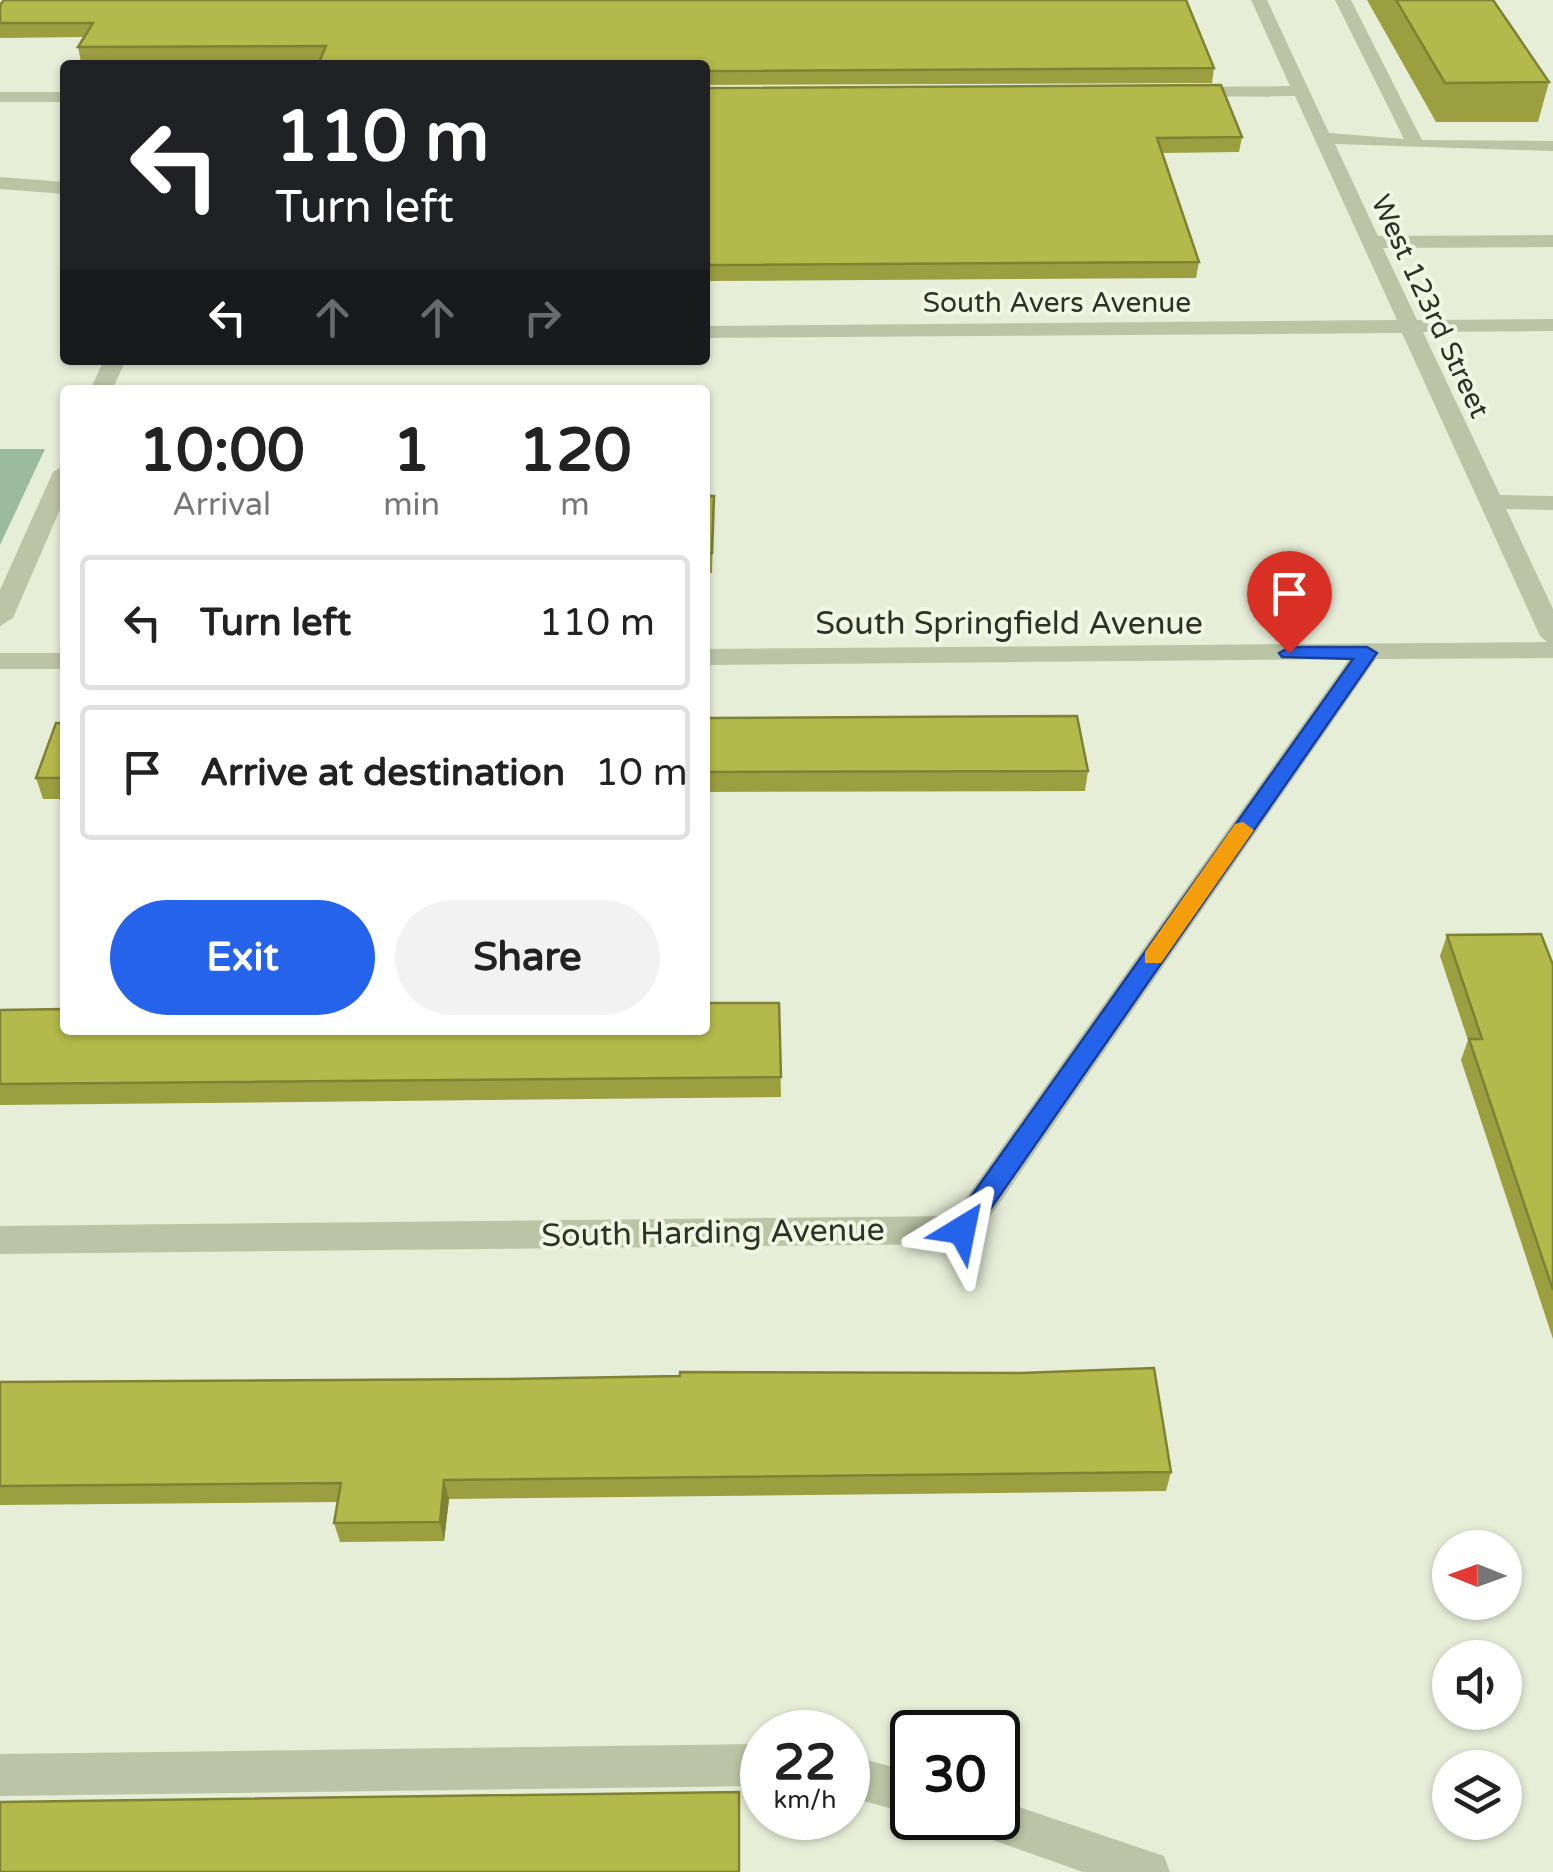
<!DOCTYPE html>
<style>
body{margin:0;font-family:"Varela Round",sans-serif;background:#f2f2f2;color:#222;height:100vh;display:flex;flex-direction:column;font-size:38px;white-space:nowrap}
*{box-sizing:border-box;margin:0}
p{font-size:32px;color:#767676}
.icon{flex:none;width:55px;height:55px;fill:none;stroke:currentColor;stroke-width:2;stroke-linecap:round;stroke-linejoin:round}
.map{position:relative;flex:1;overflow:hidden}
.panel{position:absolute;left:60px;top:385px;width:650px;height:650px;display:flex;flex-direction:column;background:#fff;border-radius:10px;box-shadow:0 2px 8px #0004}
.panel>*{flex:none}
.hud{position:absolute;left:60px;top:60px;width:650px;height:305px;border-radius:10px;box-shadow:0 2px 8px #0004;background:#202124;color:#fff;overflow:hidden}
.needle{width:65px;rotate:271deg}
.tools{position:absolute;left:1432px;top:1530px;display:grid;gap:20px}
.tools a{display:grid;place-items:center;width:90px;height:90px;border-radius:50%;background:#fff;box-shadow:0 2px 8px #0004;font-size:50px}
.speed{position:absolute;left:740px;top:1710px;display:flex;gap:20px;font-size:50px;font-weight:700;text-align:center}
.speed>*{display:grid;place-content:center;width:130px;height:130px;border-radius:50%;background:#fff;box-shadow:0 2px 8px #0004;line-height:1}
.speed small{font-size:25px;font-weight:400}
.speed .limit{border:5px solid #111;border-radius:15px;background:#fff;color:#111}
.pin{position:absolute;display:grid;place-items:center;width:85px;height:85px;color:#fff;margin:-102px -42px;border-radius:50% 50% 50% 0;rotate:-45deg;box-shadow:0 0 10px #0007}
.pin .icon{rotate:45deg}
.me{position:absolute;width:110px;margin:-55px;rotate:35deg;stroke-linejoin:round;filter:drop-shadow(0 0 8px #0008)}
.turn{display:flex;align-items:center;gap:35px;height:210px;padding:0 50px;font-size:45px}
.turn .icon{width:130px;height:130px;stroke-width:2.5}
.turn b{display:block;font-size:70px;line-height:85px}
.lanes{display:flex;align-items:center;height:95px;padding:0 50px;background:#0003;justify-content:center;gap:50px;direction:ltr}
.lanes .off{opacity:.35}
.eta{display:flex;justify-content:space-evenly;align-items:center;height:170px;text-align:center}
.eta b{font-size:60px;font-weight:700;line-height:70px}
.button{display:flex;gap:20px;margin-top:auto;padding:20px 50px}
.button a{flex:1;height:115px;border-radius:60px;background:#2563eb;color:#fff;font-size:40px;font-weight:700;line-height:115px;text-align:center}
.button a+a{background:#f2f2f2;color:#222}
ul{padding:0;list-style:none}
li{display:flex;align-items:center;gap:30px;height:135px;margin:0 20px 15px;padding:0 30px;border:5px solid #e0e0e0;border-radius:10px}
li div{flex:1}
li b{display:block;font-size:38px}
li em{font-style:normal}
.map>svg:first-child{display:block}
.green{fill:#9abb9f}
.lines{fill:none;stroke-linecap:round;stroke-linejoin:round}
.minor{fill:#bcc4a6;fill-rule:evenodd}
.wall{fill:#9b9f40}
.shaded-wall{fill:#7e8234}
.building{fill:#b4b94b;stroke:#7e8234;stroke-width:2.5}
.route{fill:#2563eb;stroke:#184099;stroke-width:2.5}
.slow{fill:#f59e0b}
.labels{text-anchor:middle;stroke-width:8;stroke-linejoin:round;paint-order:stroke}
.far-street-label{font-size:28px;fill:#303126;stroke:#f0f6e4}
.street-label{font-size:32px;fill:#303126;stroke:#f0f6e4}
</style>
<div class="map">
<svg width="1553" height="1872" viewBox="0 0 1553 1872">
<rect width="100%" height="100%" fill="#e7eed8"/>
<path class="green" d="M0,449H45L0,545Z"/>
<g class="lines">
<path class="minor" d="M1251,0H1267L1329,133L1404,139L1335,0H1351L1422,140L1553,141V151L1335,144L1378,236L1553,235V247L1383,248L1417,320L1553,319V331L1423,332L1500,495L1553,496V510L1506,509L1553,609V658L1376,659L974,1240L962,1244L0,1254V1226L953,1216L1349,659L705,665V649L1547,642L1540,636L1402,333L705,338V326L1397,320L1295,96L1183,97L1174,92L1183,87L1290,86Z
M0,92H65V102H0Z
M0,177L65,182V194L0,189Z
M104,360H126L112,390H90Z
M65,465V498L13,618L0,626V590L53,472Z
M0,653H65V669H0Z
M762,1744V1786L0,1796V1754Z
M848,1755L912,1772V1814L848,1797Z
M998,1800L1164,1856L1170,1872H1083L973,1833L967,1818H998Z"/>
</g>
<path class="wall" d="M1367,0H1493L1549,82L1538,122H1436Z
M0,5L1214,68L1212,83L705,85V65L320,60L81,62L78,47L84,37L0,38Z
M705,88L1242,137L1239,152L1162,153L1199,262L1196,278L705,281Z
M705,496H714L712,573H705Z
M705,718L1088,771L1085,791L705,792Z
M65,723V799H43L36,778Z
M1447,935L1553,965V1339L1461,1060L1468,1040L1440,956Z
M779,1003L781,1097L0,1105V1010Z
M0,1382L1171,1472L1166,1491L449,1499L444,1541L340,1542L334,1523L337,1502L0,1505Z"/>
<path class="shaded-wall" d="M444,1480L449,1499L444,1541L440,1522Z"/>
<path class="building" d="M4,0H1186L1214,68L705,71V65H318L326,46L78,47L93,23H0V5Z
M1396,0H1493L1549,82L1445,83Z
M1221,85L1242,137L1157,138L1199,262L705,265V88Z
M705,496H714L712,553H705Z
M1077,716L1088,771L705,772V718Z
M56,723H65V778H36Z
M1541,934L1553,965V1290L1469,1039H1482L1447,935Z
M705,1003H779L781,1077L0,1084V1010L65,1009V1030H705Z
M1154,1368L1171,1472L444,1480L440,1522L334,1523L341,1483L0,1486V1382L502,1379L680,1376V1372L1021,1373Z
M739,1792V1872H0V1802Z"/>
<path class="route" d="M1289,647H1367L1377,653L971,1237H953L949,1230L953,1222L1353,659L1282,657L1279,653Z"/>
<path class="slow" d="M1243,822L1254,830L1161,963H1145V952L1235,824Z"/>
<g class="labels">
<g class="far-street-label">
<text x="1057" y="312">South Avers Avenue</text>
<text transform="translate(1431 306) rotate(65)" y="10">West 123rd Street</text>
</g>
<g class="street-label">
<text x="1009" y="634">South Springfield Avenue</text>
<text transform="translate(713 1232) rotate(-1)" y="11">South Harding Avenue</text>
</g>
</g>
</svg>
<div class="tools">
<a><svg class="needle" viewBox="-14 -14 28 28"><path d="M0-13l5 13h-10z" fill="#e53935"/><path d="M0 13l5-13h-10z" fill="#767676"/></svg></a>
<a><svg class="icon" aria-label="sound" viewBox="0 0 24 24"><path d="M4 9h4l5-4v14l-5-4H4zM17 9q2 3 0 6"/></svg></a>
<a><svg class="icon" aria-label="layers" viewBox="0 0 24 24"><path d="M12 4l9 5-9 5-9-5zM3 14l9 5 9-5"/></svg></a>
</div>
<div class="speed"><div>22<small>km/h</small></div><div class="limit">30</div></div>
<div class="pin" style="left:1289px;top:653px;background:#d93025"><svg class="icon" aria-label="arrive" viewBox="0 0 24 24"><path d="M6 21V4h12l-3 4 3 4H6"/></svg></div>
<svg class="me" style="left:962px;top:1230px" viewBox="-20 -20 40 40"><path d="M0-17L14 15 0 8-14 15z" fill="#2563eb" stroke="#fff" stroke-width="4"/></svg>
<div class="hud">
<div class="turn"><svg class="icon" aria-label="left" viewBox="0 0 24 24"><path d="M17 20v-9H6M10 6l-5 5 5 5"/></svg><div><b>110 m</b>Turn left</div></div>
<div class="lanes"><svg class="icon" aria-label="left" viewBox="0 0 24 24"><path d="M17 20v-9H6M10 6l-5 5 5 5"/></svg><svg class="icon off" aria-label="ahead" viewBox="0 0 24 24"><path d="M12 20V5M6 11l6-6 6 6"/></svg><svg class="icon off" aria-label="ahead" viewBox="0 0 24 24"><path d="M12 20V5M6 11l6-6 6 6"/></svg><svg class="icon off" aria-label="right" viewBox="0 0 24 24"><path d="M7 20v-9h11M14 6l5 5-5 5"/></svg></div>
</div>
<section class="panel">
<div class="eta">
<div><b>10:00</b><p>Arrival</p></div>
<div><b>1</b><p>min</p></div>
<div><b>120</b><p>m</p></div>
</div>
<ul>
<li><svg class="icon" aria-label="left" viewBox="0 0 24 24"><path d="M17 20v-9H6M10 6l-5 5 5 5"/></svg><div><b>Turn left</b></div><em>110 m</em></li>
<li><svg class="icon" aria-label="arrive" viewBox="0 0 24 24"><path d="M6 21V4h12l-3 4 3 4H6"/></svg><div><b>Arrive at destination</b></div><em>10 m</em></li>
</ul>
<div class="button"><a>Exit</a><a>Share</a></div>
</section>
</div>
